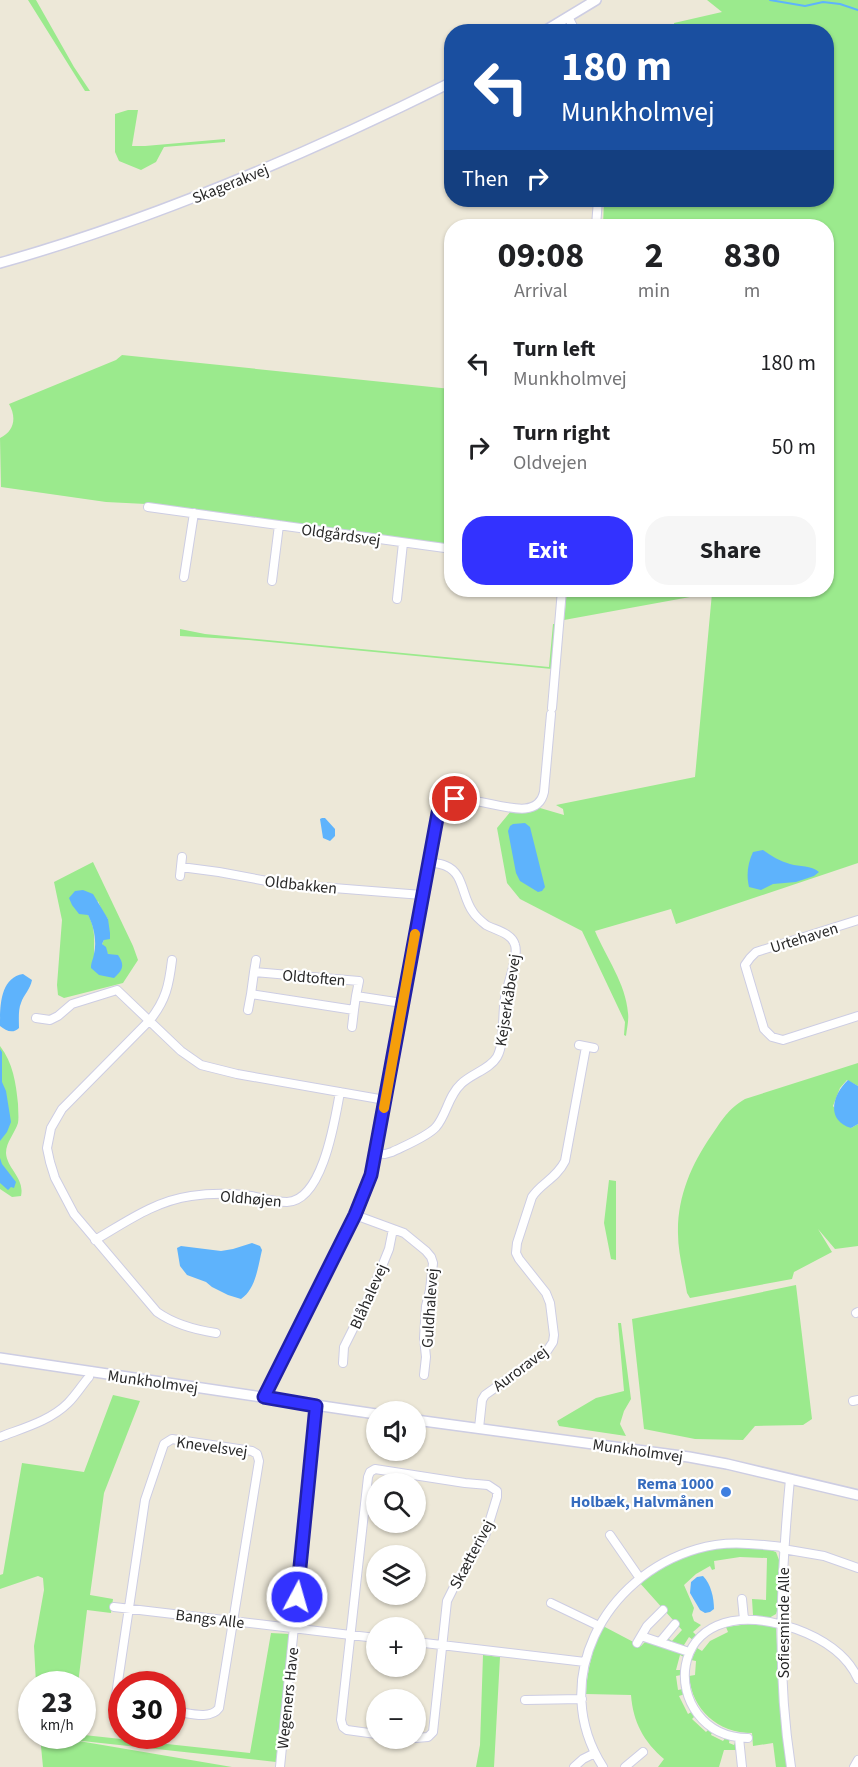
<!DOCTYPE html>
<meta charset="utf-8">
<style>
body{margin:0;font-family:"Source Sans 3",sans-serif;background:#f6f6f6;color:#202124;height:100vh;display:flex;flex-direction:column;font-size:22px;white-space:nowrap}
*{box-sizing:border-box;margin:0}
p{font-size:20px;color:#757577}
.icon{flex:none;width:33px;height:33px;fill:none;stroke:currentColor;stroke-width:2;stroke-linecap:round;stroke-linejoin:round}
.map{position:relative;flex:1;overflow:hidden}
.drawer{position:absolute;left:444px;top:219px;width:390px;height:378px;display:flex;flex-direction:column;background:#fff;border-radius:24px;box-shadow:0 2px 4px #0004}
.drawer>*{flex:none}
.banner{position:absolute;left:444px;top:24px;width:390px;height:183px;border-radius:24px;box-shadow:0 2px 4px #0004;background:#1a4fa0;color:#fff;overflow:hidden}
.controls{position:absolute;left:366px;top:1401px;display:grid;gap:12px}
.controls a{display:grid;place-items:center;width:60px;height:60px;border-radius:50%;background:#fff;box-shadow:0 2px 4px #0004;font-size:30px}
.speed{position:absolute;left:18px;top:1671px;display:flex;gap:12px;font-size:30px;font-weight:700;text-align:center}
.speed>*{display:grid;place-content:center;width:78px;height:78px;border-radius:50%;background:#fff;box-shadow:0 2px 4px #0004;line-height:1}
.speed small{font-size:15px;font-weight:400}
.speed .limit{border:9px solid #d22;background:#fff;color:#111}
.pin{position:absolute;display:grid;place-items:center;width:51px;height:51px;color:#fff;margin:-26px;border:3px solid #fff;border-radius:50%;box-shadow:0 2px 6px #0007}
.me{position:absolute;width:66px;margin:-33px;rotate:6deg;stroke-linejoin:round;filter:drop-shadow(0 0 4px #0008)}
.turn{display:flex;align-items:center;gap:21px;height:126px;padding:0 18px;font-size:27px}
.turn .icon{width:78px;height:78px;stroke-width:2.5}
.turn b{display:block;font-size:42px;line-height:51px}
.then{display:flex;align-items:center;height:57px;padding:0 18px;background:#0003;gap:12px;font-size:22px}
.eta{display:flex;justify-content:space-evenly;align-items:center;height:102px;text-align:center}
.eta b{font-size:36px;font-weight:700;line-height:42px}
.cta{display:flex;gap:12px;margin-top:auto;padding:12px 18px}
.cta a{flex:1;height:69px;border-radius:24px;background:#3332ff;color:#fff;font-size:24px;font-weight:700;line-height:69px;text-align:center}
.cta a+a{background:#f6f6f6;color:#202124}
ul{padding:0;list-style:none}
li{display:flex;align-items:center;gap:18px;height:84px;padding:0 18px}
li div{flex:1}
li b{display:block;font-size:22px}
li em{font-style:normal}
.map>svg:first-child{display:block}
.green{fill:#9bea8d;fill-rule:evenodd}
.water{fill:#5eb3fc}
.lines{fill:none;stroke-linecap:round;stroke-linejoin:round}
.stream{stroke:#5eb3fc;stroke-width:2}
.minor-casing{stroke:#cdcde3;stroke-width:10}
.tertiary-casing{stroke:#cdcde3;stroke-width:12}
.minor{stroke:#fff;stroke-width:8}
.tertiary{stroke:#fff;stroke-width:9}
.route-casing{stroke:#2120a6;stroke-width:15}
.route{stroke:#3332ff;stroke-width:10}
.slow{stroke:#f59e0b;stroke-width:10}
.shop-dot{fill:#3f7fe0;stroke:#fff;stroke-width:2}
.labels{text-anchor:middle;stroke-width:4.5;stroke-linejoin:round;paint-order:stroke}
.street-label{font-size:16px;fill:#282828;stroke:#fff}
.shop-label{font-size:16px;font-weight:bold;fill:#366cbe;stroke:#fff;text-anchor:end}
</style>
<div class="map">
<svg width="858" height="1767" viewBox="0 0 858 1767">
<rect width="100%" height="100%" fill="#ede8d8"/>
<path class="green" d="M28,0H36L74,67L90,91H85Z
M707,0H858V863L676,924L671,909L595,931C606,957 626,984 628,1013C629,1020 627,1028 626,1036L624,1035L625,1022L582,931L520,899L507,883L497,828L511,811L527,812L540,808L564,815L563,809L556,805L695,777L712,593L564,620L567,590H826V226H603L604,200H826V32L675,31L674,23L722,12Z
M128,110H138L132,146H145L225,139V142L164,147L156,162L141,170L119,161L115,152V114Z
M122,355L451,389V546L146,504L106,502L1,487L0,438C14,431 17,418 9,404L116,360Z
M553,624H556L552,669L249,640L180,636V629L205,634L549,667Z
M93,862L133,946L138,960L123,983L64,998L58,995L57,985L62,920L54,882ZM98,901L102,911L108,919L104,940L102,944L108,954L94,956C94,942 96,928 88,915Z
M0,1046C13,1063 16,1083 18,1104C18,1110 19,1117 18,1123C15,1133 6,1142 6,1153C7,1169 25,1178 21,1196L12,1197L0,1189Z
M858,1063V1086L847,1080L840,1088L833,1106L851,1128L858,1124V1246L835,1249L818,1229L832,1252L794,1272L792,1279L690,1298L687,1293C684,1274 678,1253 678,1234C677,1198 691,1165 711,1136C723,1119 727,1110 745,1099Z
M609,1180L616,1181V1260L611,1259L604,1223Z
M796,1285L812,1419L803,1425L755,1426L743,1440L695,1439L644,1429L632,1319Z
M618,1323H621L631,1399L624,1411L620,1424L626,1436L559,1426L557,1421L596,1398L624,1391Z
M113,1395L140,1401L104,1493L90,1595L113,1599L111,1613L87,1610L78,1684H36L34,1646L44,1590L43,1578L38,1576L0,1589V1575L3,1574L22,1463L84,1472Z
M722,1547L767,1549L776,1552L779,1560L778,1608L776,1614L769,1618L747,1615H753L752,1599L766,1600L767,1558L740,1557L714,1561L715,1569L712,1570L710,1566L696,1574L684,1585L694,1608L692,1615L694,1621L701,1625L693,1632L697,1636L693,1640L689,1637L684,1645L689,1648L686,1649L666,1640L667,1638L672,1641L682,1630L639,1582C667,1564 689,1553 722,1547Z
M749,1624L766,1625L776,1628L781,1712L787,1767H776L773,1743L753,1746L752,1733C718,1733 692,1710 689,1676L695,1675L696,1661L691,1660L697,1648L702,1651L710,1641L728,1632L726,1627Z
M603,1626L641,1646L646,1641L685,1655L684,1657L680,1655L676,1670H682L681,1675L676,1676L678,1690L683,1689L685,1694L679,1696L688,1714L693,1711L696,1715L692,1719L706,1732L710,1728L713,1730L711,1735L723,1741L726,1737L730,1738L729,1743L734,1745L736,1740L738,1750H724L719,1767H658L664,1759C644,1742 633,1722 631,1695L586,1694C587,1669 593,1648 603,1626Z
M271,1633L289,1634L276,1762L73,1740L232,1767H43L40,1736H82L83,1728L84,1735L250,1753Z
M483,1655L500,1657L494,1767H476L480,1745Z"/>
<path class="water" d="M322,818H325L335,829V836L330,841L323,838L320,819Z
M525,823L530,827L545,887L542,891L538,892L520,881L516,873L508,831L510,826L513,824Z
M763,850C771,856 780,861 790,864C800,867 811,865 819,872L814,876L796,882L773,884L761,890L749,887C746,874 748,863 753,852Z
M83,890L93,894L108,919L110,933V939L104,940L102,944L106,947L108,954L118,955C125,965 123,970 114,978L99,975L91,968C91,962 93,960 94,954C97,942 94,926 88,915L79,914L72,905L69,898L75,891Z
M23,974L32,980C30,990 24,994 21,1003C18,1010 19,1021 19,1028C13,1034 6,1031 0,1026C0,1006 0,978 23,974Z
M0,1049L2,1052V1082L6,1091L11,1122L7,1132L0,1141Z
M848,1080L858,1086V1124L851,1128C825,1120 833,1094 848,1080Z
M0,1158L2,1164L16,1182L14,1188L11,1187L8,1190L0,1183Z
M252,1243L260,1246L262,1250C258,1266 256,1289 241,1299L228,1295L212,1287L206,1282L187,1275L180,1266L177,1248L181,1246L221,1251L233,1249Z
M703,1576C711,1584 714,1598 714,1609L710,1612L705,1613L700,1610L690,1593L691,1582L697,1577Z"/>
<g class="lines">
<path class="stream" d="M770,0L805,6L823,2L840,4L858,10"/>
<g class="minor-casing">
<path id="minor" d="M568,17L576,32
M596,226L598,200
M148,507L452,549
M184,577L194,513
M272,581L279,525
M397,599L403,543
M552,708L562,590
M181,867L219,872L283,884L422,895
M180,876L182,857
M858,920L756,952L750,958L745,965L764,1029L772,1037L783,1040L858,1016
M172,960C169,985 166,1000 150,1020L62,1109L51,1128L47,1148L50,1162L55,1178L74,1214L157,1312C174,1324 196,1330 216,1333
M254,972L256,960
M356,996L354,1010L251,994L254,972L359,981L356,996L402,1003
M248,1010L251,994
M36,1018L50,1020L58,1016L72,1004L117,990L181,1051L201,1065L237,1074L385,1100
M352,1027L354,1010
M579,1045L594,1048
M376,1153L385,1154L392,1152C404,1146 427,1137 436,1127C447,1114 448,1096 461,1084C471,1074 490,1069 497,1057C505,1043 502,1014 505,998C507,984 519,957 515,945C512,933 495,930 486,925C481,921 476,917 473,912C462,898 464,873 446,866C440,863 433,863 428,862
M355,1215L404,1233L426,1251L431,1257L433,1263L430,1290L426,1306L424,1338L426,1357L424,1375
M95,1240C126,1222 155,1201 191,1196C211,1193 231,1193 251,1196C262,1198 275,1202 287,1202C323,1201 335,1119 340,1092
M856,1313L858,1312
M343,1363L344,1347L372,1291L389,1249L393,1229
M264,1397L355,1215L373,1169L428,862L439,808C461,780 535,834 544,792L551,714
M853,1401L858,1400
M479,1428L482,1400L485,1395L547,1351L553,1342L554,1335L550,1303L546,1293L519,1259L516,1253L517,1243L532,1197C541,1183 556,1179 565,1161L586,1047
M0,1437C23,1428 50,1421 68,1403C76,1395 82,1385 89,1377L90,1371
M790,1479C781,1576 776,1670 791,1767
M610,1535L639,1577
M783,1549L824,1556L858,1568
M742,1599L744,1619
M551,1603L599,1626
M114,1607L376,1638
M641,1636L689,1652
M416,1642L585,1662
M660,1642L675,1624
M637,1643L647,1626L663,1610
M525,1700L582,1699
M122,1704L117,1700L116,1695L145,1500L164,1444L172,1439L252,1451L257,1454L259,1461L219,1708C210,1721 186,1712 172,1711
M376,1734L347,1730L343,1727L341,1720L368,1477L370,1472L375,1469L465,1483L488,1485L497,1491V1497L485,1536L454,1587L447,1601L433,1732L428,1737L416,1738
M739,1738L742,1767
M748,1738C657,1737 657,1581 796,1629C821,1638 847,1654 858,1679
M280,1767L316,1406
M574,1767L583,1759L595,1753
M603,1767C548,1681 604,1576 697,1549C726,1540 754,1544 783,1547
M625,1767L643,1752
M854,1767L858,1760"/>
</g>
<g class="tertiary-casing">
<path id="tertiary" d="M543,32L596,0
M0,263C156,219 307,154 452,82
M0,1358L376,1414
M416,1420L689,1457L727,1464L858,1495"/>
</g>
<use href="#minor" class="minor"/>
<use href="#tertiary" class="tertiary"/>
</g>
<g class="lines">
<g class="route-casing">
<path id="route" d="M297,1597L316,1406L264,1397L355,1215L371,1175L438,813L445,803L455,799"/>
</g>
<use href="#route" class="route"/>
<path class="slow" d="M384,1108L415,934"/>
</g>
<circle class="shop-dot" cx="726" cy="1492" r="6"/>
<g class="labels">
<g class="street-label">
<text transform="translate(230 183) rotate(-22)" y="6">Skagerakvej</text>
<text transform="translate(341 534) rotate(8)" y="6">Oldgårdsvej</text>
<text transform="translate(301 884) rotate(6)" y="6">Oldbakken</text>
<text transform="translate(804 937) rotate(-17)" y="6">Urtehaven</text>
<text transform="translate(314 977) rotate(5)" y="6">Oldtoften</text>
<text transform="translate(507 1000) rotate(-81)" y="6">Kejserkåbevej</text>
<text transform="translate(251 1198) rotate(5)" y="6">Oldhøjen</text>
<text transform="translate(368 1296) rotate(-66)" y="6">Blåhalevej</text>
<text transform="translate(429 1308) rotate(-86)" y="6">Guldhalevej</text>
<text transform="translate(520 1368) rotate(-37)" y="6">Auroravej</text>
<text transform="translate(153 1381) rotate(8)" y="6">Munkholmvej</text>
<text transform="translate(212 1446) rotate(8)" y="6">Knevelsvej</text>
<text transform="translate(638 1450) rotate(8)" y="6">Munkholmvej</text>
<text transform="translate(471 1554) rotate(-62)" y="6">Skætterivej</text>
<text transform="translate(210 1618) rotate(7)" y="6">Bangs Alle</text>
<text transform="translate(783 1623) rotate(-90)" y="6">Sofiesminde Alle</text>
<text transform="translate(287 1698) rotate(-84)" y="6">Wegeners Have</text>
</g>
<g class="shop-label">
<text x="714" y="1489">Rema 1000<tspan x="714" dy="18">Holbæk, Halvmånen</tspan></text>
</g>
</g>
</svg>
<div class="controls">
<a><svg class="icon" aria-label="sound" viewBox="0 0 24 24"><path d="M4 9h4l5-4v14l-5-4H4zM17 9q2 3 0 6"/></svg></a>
<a><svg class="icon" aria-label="search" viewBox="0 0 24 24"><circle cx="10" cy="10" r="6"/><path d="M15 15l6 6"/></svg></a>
<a><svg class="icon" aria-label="layers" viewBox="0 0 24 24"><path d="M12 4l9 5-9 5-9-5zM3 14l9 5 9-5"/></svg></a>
<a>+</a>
<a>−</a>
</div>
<div class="speed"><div>23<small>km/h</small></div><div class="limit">30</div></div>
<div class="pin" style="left:455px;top:799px;background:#d93025"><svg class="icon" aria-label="arrive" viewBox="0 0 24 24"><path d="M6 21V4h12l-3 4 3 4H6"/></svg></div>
<svg class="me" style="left:297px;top:1597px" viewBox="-20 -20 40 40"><circle r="17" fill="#3332ff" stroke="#fff" stroke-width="3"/><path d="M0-11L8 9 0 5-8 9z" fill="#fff"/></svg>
<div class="banner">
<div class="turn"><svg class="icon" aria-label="left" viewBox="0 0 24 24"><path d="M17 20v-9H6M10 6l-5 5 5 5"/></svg><div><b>180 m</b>Munkholmvej</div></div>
<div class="then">Then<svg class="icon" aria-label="right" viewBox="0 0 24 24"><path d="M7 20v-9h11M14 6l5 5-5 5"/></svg></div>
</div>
<section class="drawer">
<div class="eta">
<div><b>09:08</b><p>Arrival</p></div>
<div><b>2</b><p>min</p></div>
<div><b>830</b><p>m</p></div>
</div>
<ul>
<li><svg class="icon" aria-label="left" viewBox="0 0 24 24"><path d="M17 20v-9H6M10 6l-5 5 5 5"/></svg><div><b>Turn left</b><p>Munkholmvej</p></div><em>180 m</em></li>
<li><svg class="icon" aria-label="right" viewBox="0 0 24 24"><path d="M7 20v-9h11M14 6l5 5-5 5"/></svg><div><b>Turn right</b><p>Oldvejen</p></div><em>50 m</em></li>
</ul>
<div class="cta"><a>Exit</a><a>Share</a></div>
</section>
</div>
